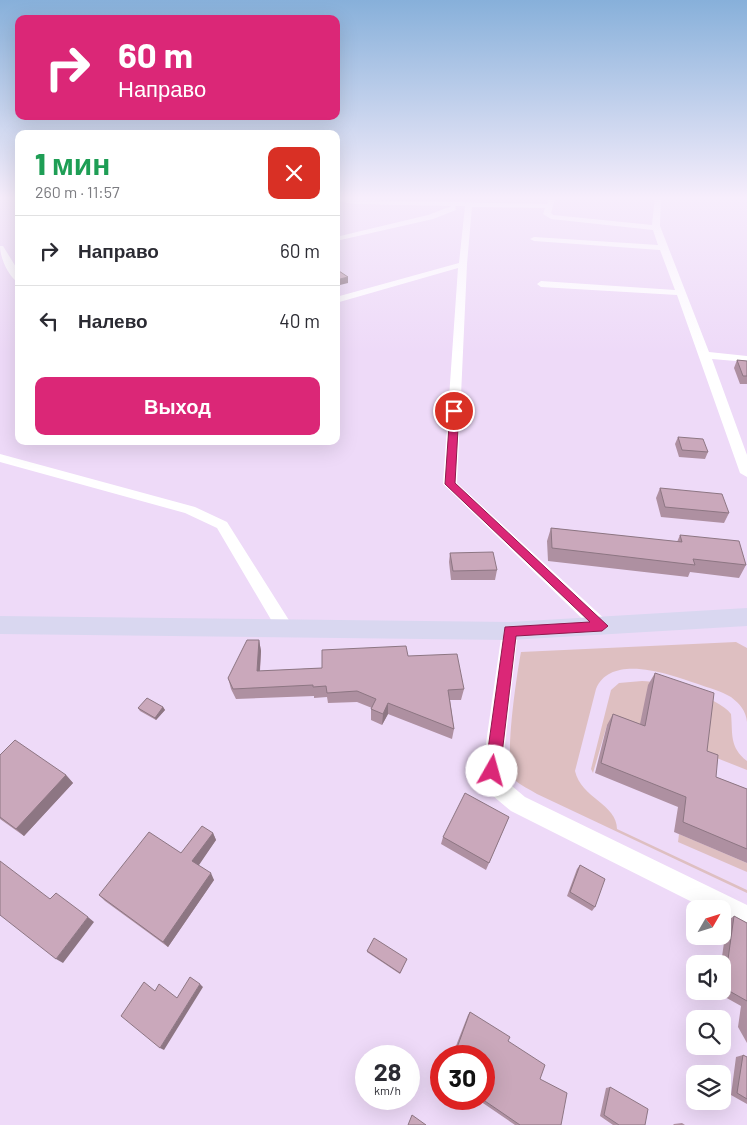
<!DOCTYPE html>
<html lang="ru">
<meta charset="utf-8">
<style>
body{margin:0;font-family:Barlow,sans-serif;background:#f2f2f3;color:#2b2b33;height:100vh;display:flex;flex-direction:column;font-size:19px;white-space:nowrap}
*{box-sizing:border-box;margin:0}
p{font-size:16px;color:#7c7c81}
.icon{flex:none;width:28px;height:28px;fill:none;stroke:currentColor;stroke-width:2;stroke-linecap:round;stroke-linejoin:round}
.map{position:relative;flex:1;overflow:hidden}
.drawer{position:absolute;left:15px;top:130px;width:325px;height:315px;display:flex;flex-direction:column;background:#fff;border-radius:10px;box-shadow:0 5px 20px #0002}
.drawer>*{flex:none}
.guide{position:absolute;left:15px;top:15px;width:325px;height:105px;border-radius:10px;box-shadow:0 5px 20px #0002;background:#db2777;color:#fff;overflow:hidden}
.needle{width:32px;rotate:51deg}
.controls{position:absolute;left:686px;top:900px;display:grid;gap:10px}
.controls a{display:grid;place-items:center;width:45px;height:45px;border-radius:10px;background:#fff;box-shadow:0 5px 20px #0002;font-size:25px}
.speed{position:absolute;left:355px;top:1045px;display:flex;gap:10px;font-size:25px;font-weight:700;text-align:center}
.speed>*{display:grid;place-content:center;width:65px;height:65px;border-radius:50%;background:#fff;box-shadow:0 5px 20px #0002;line-height:1}
.speed small{font-size:12px;font-weight:400}
.speed .limit{border:8px solid #d22;background:#fff;color:#111}
.pin{position:absolute;display:grid;place-items:center;width:42px;height:42px;color:#fff;margin:-21px;border:2px solid #fff;border-radius:50%;box-shadow:0 1px 5px #0007}
.me{position:absolute;width:55px;margin:-28px;rotate:7deg;stroke-linejoin:round;filter:drop-shadow(0 0 4px #0008)}
.turn{display:flex;align-items:center;gap:18px;height:105px;padding:0 20px;font-size:22px}
.turn .icon{width:65px;height:65px;stroke-width:2.5}
.turn b{display:block;font-size:35px;line-height:42px}
.round{display:grid;place-items:center;flex:none;width:52px;height:52px;border-radius:10px;background:#f2f2f3}
.head{display:flex;align-items:center;justify-content:space-between;height:85px;padding:0 20px}
h1{font-size:30px;font-weight:800;line-height:38px;color:#1e9e55}
.button{display:flex;gap:10px;margin-top:auto;padding:10px 20px}
.button a{flex:1;height:58px;border-radius:10px;background:#db2777;color:#fff;font-size:20px;font-weight:800;line-height:58px;text-align:center}
ul{padding:0;list-style:none}
li{display:flex;align-items:center;gap:15px;height:70px;padding:0 20px;border-top:1px solid #e1e1e2}
li div{flex:1}
li b{display:block;font-size:19px}
li em{font-style:normal}
.map>svg:first-child{display:block}
.green{fill:#debfc1}
.lines{fill:none;stroke-linecap:round;stroke-linejoin:round}
.street{fill:#fff;fill-rule:evenodd}
.secondary{fill:#d9d7f0;fill-rule:evenodd}
.wall{fill:#ae90a1}
.shaded-wall{fill:#8d7683}
.building{fill:#caa8bb;stroke:#8d7683}
.route{fill:#db2777;stroke:#8e194d}
</style>
<div class="map">
<svg width="747" height="1125" viewBox="0 0 747 1125">
<rect width="100%" height="100%" fill="#eedaf8"/>
<path class="green" d="M736,642L747,648V722C746,711 740,704 731,697C721,691 709,688 698,684C672,675 611,652 596,689L575,771C581,798 617,804 617,829L747,890V893L537,794C531,790 519,785 514,779C503,764 517,673 521,652Z
M642,681C663,681 719,697 731,714C733,734 729,747 747,761V770L699,751L638,737L607,725L593,773L591,769L611,690L619,683Z
M679,834L747,863V872L678,842Z"/>
<g class="lines">
<path class="street" d="M550,196H556L551,213L553,215L652,225L655,196H661L660,226L709,352L747,356V362L712,359L747,455V477L740,473L677,295L541,287L537,284L541,281L675,290L660,250L534,241L530,239L534,237L658,245L653,230L551,219L543,214L545,208L472,207L467,264L457,483L608,622L610,627L608,632L602,634L596,632L443,484L458,268L336,303V297L459,263L465,206H455L456,210L433,219L336,241V237L428,215L452,206L354,204L336,201V197L354,200L547,204Z
M0,246H3L19,272V283C8,277 0,257 0,246Z
M0,454L195,507L227,522L292,625L294,630L292,635L286,637L280,635L217,528L185,513L0,462Z
M510,624L516,626L518,631L502,771L507,782L525,797L747,905V928L722,917V909H706L511,811L493,796L482,771L502,631L504,626Z"/>
<path class="secondary" d="M747,608V626L510,640L0,634V616L510,622Z"/>
</g>
<path class="wall" d="M737,360L747,361V384H740L734,368Z
M678,437L708,452L705,459L679,457L675,444Z
M660,488L729,513L724,523L661,517L656,498Z
M551,528L677,542L680,535L746,565L739,578L690,572L688,577L548,561L547,541Z
M450,553L497,570L495,580H451L449,562Z
M259,640L261,651L260,671L322,668L408,656L464,689L461,700H450L454,729L452,739L388,714L382,725L371,720V709L372,708L357,702L328,703L327,697L314,698V696L236,699L231,689L228,678Z
M655,673L707,751L716,777L747,789V863L674,832L678,807L595,773L607,725L613,714L640,724L648,685Z
M163,707L165,710L156,720L140,711L138,708Z
M0,755L66,775L73,783L24,836L0,819Z
M509,817L486,870L441,844L443,837Z
M213,833L216,840L198,865L214,880L168,947L105,901L99,895L181,853Z
M580,865L595,907L592,911L567,896L577,869Z
M734,916L747,923V1043L738,1027L741,1006L716,992V991H722V964H721L727,921Z
M367,951L407,959L400,974L367,952Z
M470,1012L508,1041L540,1079L561,1125H515L477,1099H484V1056H452L468,1015Z
M743,1055L747,1057V1104L731,1095L736,1057Z
M610,1087L645,1125H613L600,1116L606,1088Z
M682,1123L685,1125H673L674,1124Z"/>
<path class="shaded-wall" d="M348,277V283L336,286V280Z
M259,640L261,651L259,682L257,671Z
M388,703V714L382,725L383,714Z
M163,707L165,710L156,720L155,718Z
M66,775L73,783L24,836L16,829Z
M213,833L216,840L197,868L192,861Z
M211,873L214,880L168,947L163,942Z
M88,917L94,922L63,963L56,959Z
M200,984L203,987L164,1050L160,1048Z"/>
<path class="building" d="M336,269L348,277L336,280Z
M737,360L747,361V376H743Z
M678,437L703,439L708,452L682,450Z
M660,488L722,494L729,513L665,507Z
M551,528L682,542L680,535L739,541L746,565L693,559L695,565L552,548Z
M493,552L497,570L453,571L450,553Z
M247,640H259L257,671L322,668V650L406,646L408,656L457,654L464,689L448,690L454,729L388,703L383,714L371,709L376,699L357,691L327,693L326,686L313,687V685L233,689L228,678Z
M655,673L714,693L707,751L718,755L716,777L747,789V849L683,822L686,797L601,763L613,714L645,726Z
M147,698L163,707L155,718L138,708Z
M15,740L66,775L16,829L0,817V755Z
M465,793L509,817L489,863L443,837Z
M202,826L213,833L192,861L211,873L163,942L99,895L149,832L181,853Z
M0,861L50,899L56,893L88,917L56,959L0,915Z
M580,865L605,879L595,907L570,892Z
M734,916L747,923V1001L724,988Z
M374,938L407,959L400,973L367,951Z
M190,977L200,984L160,1048L121,1016L144,982L155,991L159,984L177,998Z
M470,1012L510,1037L508,1041L545,1065L540,1079L567,1093L561,1125H520L482,1099H484V1056H454Z
M743,1055L747,1057V1099L737,1093Z
M610,1087L648,1109L645,1125H619L604,1115Z
M412,1115L426,1125H408Z"/>
<linearGradient id="sky" x2="0" y2="1"><stop stop-color="#87b0da"/><stop offset="0.56" stop-color="#f7eefc"/><stop offset="1" stop-color="#f7eefc" stop-opacity="0"/></linearGradient>
<rect width="747" height="353" fill="url(#sky)"/>
<path class="route" d="M454,408L459,411L455,483L608,626L602,631L516,636L500,771L497,776L492,778L487,776L485,771L505,627L590,622L445,484L450,411Z"/>
</svg>
<div class="controls">
<a><svg class="needle" viewBox="-14 -14 28 28"><path d="M0-13l5 13h-10z" fill="#e53935"/><path d="M0 13l5-13h-10z" fill="#7c7c81"/></svg></a>
<a><svg class="icon" aria-label="sound" viewBox="0 0 24 24"><path d="M4 9h4l5-4v14l-5-4H4zM17 9q2 3 0 6"/></svg></a>
<a><svg class="icon" aria-label="search" viewBox="0 0 24 24"><circle cx="10" cy="10" r="6"/><path d="M15 15l6 6"/></svg></a>
<a><svg class="icon" aria-label="layers" viewBox="0 0 24 24"><path d="M12 4l9 5-9 5-9-5zM3 14l9 5 9-5"/></svg></a>
</div>
<div class="speed"><div>28<small>km/h</small></div><div class="limit">30</div></div>
<div class="pin" style="left:454px;top:411px;background:#d93025"><svg class="icon" aria-label="arrive" viewBox="0 0 24 24"><path d="M6 21V4h12l-3 4 3 4H6"/></svg></div>
<svg class="me" style="left:492px;top:771px" viewBox="-20 -20 40 40"><circle r="19" fill="#fff"/><path d="M0-13L10 11 0 6-10 11z" fill="#db2777"/></svg>
<div class="guide">
<div class="turn"><svg class="icon" aria-label="right" viewBox="0 0 24 24"><path d="M7 20v-9h11M14 6l5 5-5 5"/></svg><div><b>60 m</b>Направо</div></div>
</div>
<section class="drawer">
<div class="head"><div><h1>1 мин</h1><p>260 m · 11:57</p></div><a class="round" style="background:#d93025;color:#fff"><svg class="icon" aria-label="close" viewBox="0 0 24 24"><path d="M6 6l12 12M18 6L6 18"/></svg></a></div>
<ul>
<li><svg class="icon" aria-label="right" viewBox="0 0 24 24"><path d="M7 20v-9h11M14 6l5 5-5 5"/></svg><div><b>Направо</b></div><em>60 m</em></li>
<li><svg class="icon" aria-label="left" viewBox="0 0 24 24"><path d="M17 20v-9H6M10 6l-5 5 5 5"/></svg><div><b>Налево</b></div><em>40 m</em></li>
</ul>
<div class="button"><a>Выход</a></div>
</section>
</div>
